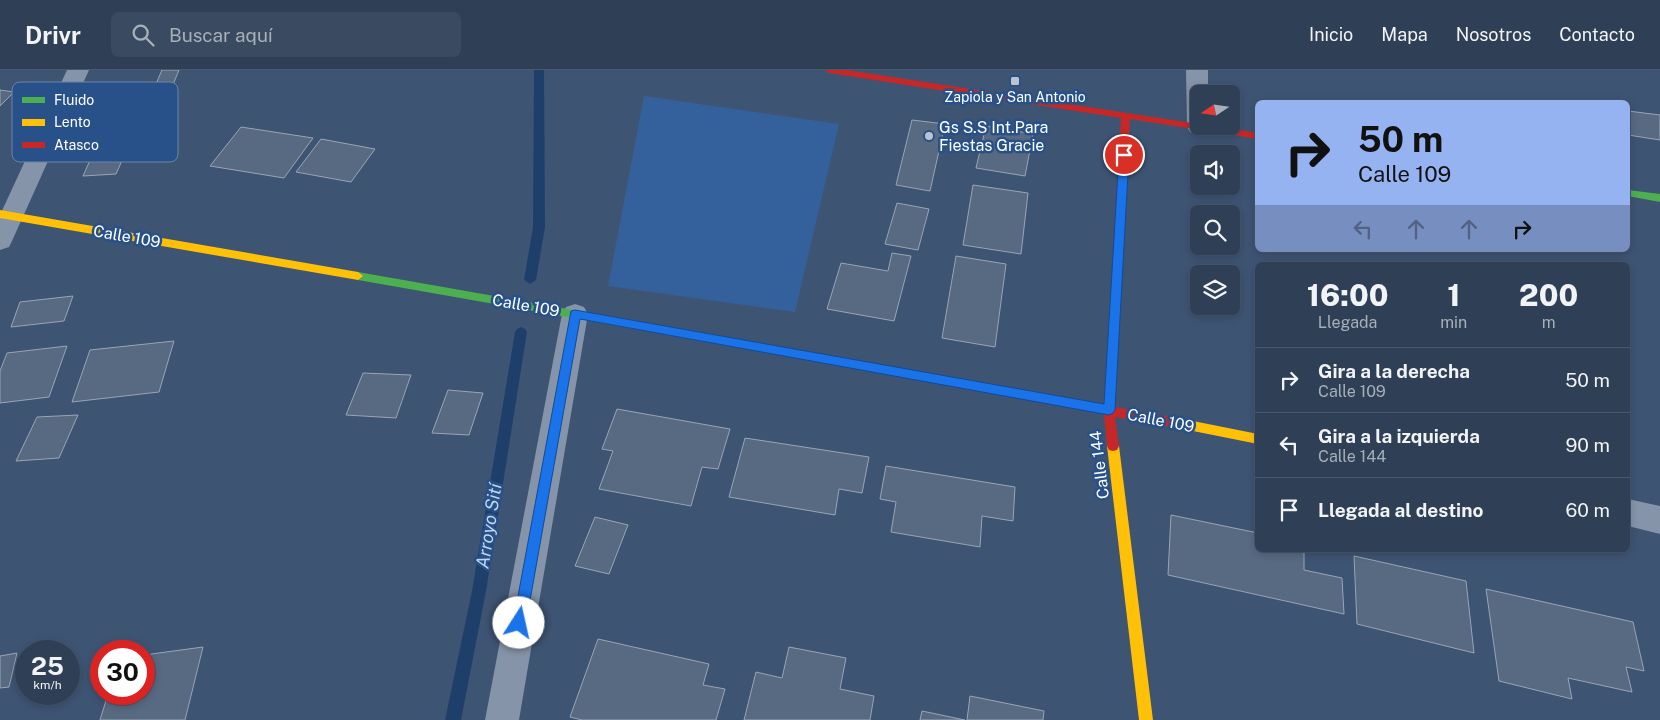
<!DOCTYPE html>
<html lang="es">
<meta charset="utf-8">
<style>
body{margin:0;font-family:"Public Sans",sans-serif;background:#3a4a60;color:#f1f3f6;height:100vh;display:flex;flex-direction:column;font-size:19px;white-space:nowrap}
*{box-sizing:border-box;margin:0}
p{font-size:16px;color:#a7afb9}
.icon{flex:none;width:28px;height:28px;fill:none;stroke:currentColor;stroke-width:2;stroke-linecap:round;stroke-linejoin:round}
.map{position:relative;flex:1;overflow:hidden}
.drawer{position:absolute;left:1255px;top:192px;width:375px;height:290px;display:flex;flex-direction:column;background:#2e3f56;border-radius:8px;box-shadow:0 2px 8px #0003,0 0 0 1px #49586c}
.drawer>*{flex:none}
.hud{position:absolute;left:1255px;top:30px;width:375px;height:152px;border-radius:8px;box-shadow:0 2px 8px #0003,0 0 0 1px #49586c;background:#95b2f1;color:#111;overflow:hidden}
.needle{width:32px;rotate:257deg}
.buttons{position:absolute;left:1190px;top:15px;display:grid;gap:10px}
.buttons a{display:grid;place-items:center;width:50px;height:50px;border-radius:8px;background:#2e3f56;box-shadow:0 2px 8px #0003,0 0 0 1px #49586c;font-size:25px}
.speed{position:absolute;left:15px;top:570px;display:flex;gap:10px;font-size:25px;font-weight:700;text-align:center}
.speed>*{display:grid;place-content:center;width:65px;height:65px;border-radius:50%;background:#2e3f56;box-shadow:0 2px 8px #0003,0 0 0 1px #49586c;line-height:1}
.speed small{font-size:12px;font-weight:400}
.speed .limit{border:8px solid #d22;background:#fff;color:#111}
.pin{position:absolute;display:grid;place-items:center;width:42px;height:42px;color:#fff;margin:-21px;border:2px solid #fff;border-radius:50%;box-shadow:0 1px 5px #0007}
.me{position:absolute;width:55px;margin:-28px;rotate:10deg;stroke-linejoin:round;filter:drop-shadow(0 0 4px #0008)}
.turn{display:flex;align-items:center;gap:18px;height:105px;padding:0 20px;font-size:22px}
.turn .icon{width:65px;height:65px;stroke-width:2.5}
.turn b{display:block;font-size:35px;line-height:42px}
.lanes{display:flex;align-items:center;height:48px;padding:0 20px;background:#0003;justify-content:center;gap:25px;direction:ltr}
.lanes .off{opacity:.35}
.eta{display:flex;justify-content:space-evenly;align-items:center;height:85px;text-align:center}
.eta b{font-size:30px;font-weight:800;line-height:35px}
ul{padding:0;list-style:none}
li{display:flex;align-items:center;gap:15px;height:65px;padding:0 20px;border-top:1px solid #49586c}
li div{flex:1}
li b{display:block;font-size:19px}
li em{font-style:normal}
header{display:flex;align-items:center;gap:30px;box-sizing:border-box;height:70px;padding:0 25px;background:#2e3f56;border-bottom:1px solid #49586c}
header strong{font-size:24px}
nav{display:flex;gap:28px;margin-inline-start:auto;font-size:18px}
.search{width:350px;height:45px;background:#3a4a60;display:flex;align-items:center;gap:12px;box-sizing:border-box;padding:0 18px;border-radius:8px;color:#a7afb9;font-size:19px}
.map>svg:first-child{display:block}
.green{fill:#34619b}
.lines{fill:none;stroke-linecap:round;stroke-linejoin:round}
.stream{fill:#1f3f6b;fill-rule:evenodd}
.building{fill:#576a82;stroke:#99a5b6}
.street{fill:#8594a8;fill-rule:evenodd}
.fast{fill:#4caf50;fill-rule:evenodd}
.slow{fill:#ffc107;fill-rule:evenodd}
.jam{fill:#c62828;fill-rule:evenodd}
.route{fill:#1a73e8;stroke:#114b97}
.poi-dot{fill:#bbc3ce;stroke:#285189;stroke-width:2}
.labels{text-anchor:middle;stroke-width:5;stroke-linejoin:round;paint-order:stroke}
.far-poi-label{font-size:14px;fill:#fff;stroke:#285189}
.poi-label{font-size:16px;fill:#fff;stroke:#285189;text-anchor:start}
.street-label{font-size:16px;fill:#fff;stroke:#285189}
.water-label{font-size:18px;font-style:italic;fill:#c1d6f0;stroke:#285189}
.key{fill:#285189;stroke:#6885ac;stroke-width:1}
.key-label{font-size:14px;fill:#fff}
</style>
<header>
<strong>Drivr</strong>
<div class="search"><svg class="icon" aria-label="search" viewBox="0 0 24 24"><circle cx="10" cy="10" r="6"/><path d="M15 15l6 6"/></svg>Buscar aquí</div>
<nav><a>Inicio</a><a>Mapa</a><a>Nosotros</a><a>Contacto</a></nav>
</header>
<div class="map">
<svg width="1660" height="650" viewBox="0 0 1660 650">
<rect width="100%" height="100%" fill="#3e5473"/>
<path class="green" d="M644,26L839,54L795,242L608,216Z"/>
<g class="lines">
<path class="stream" d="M534,0H544L545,157L536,210L530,214L524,210L533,157Z
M521,257L525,259L527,262L486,521L461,650H445L472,521L515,262L517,259Z"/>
</g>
<path class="building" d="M162,0H179L170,22L152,23Z
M0,20L14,22L0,36Z
M1628,41L1660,45V70L1628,65Z
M912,50L945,54L930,121L896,115Z
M986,56L1033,64L1025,106L976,98Z
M241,57L313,68L284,108L210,96Z
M321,69L375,79L351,112L296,102Z
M124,86L116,104L83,106L91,88Z
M973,115L1028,123L1021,184L963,175Z
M897,133L929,139L918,180L885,174Z
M892,183L911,186L894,251L827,239L841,193L888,201Z
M956,186L1006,194L995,277L942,268Z
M73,226L64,251L11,257L20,232Z
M174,271L159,322L72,332L90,280Z
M67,276L49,327L0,333V301L7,283Z
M363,303L411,305L396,348L346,345Z
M448,320L483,323L469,365L432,363Z
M617,339L730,359L718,399L702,397L691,436L599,419L613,381L602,379Z
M78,345L59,388L16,391L37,347Z
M745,368L869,387L862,423L839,419L835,445L729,427Z
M886,396L1015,417L1013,451L982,446L980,477L891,462L896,432L880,429Z
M1171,445L1258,463V480H1304V500L1342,508L1344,544L1168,505Z
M595,447L628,455L609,504L575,496Z
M1354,486L1466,511L1474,583L1357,554Z
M1486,519L1633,552L1644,601L1626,597L1632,622L1568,608L1572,629L1499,611Z
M598,569L709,594L703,615L725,619L716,650H582L570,647Z
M203,577L185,650H100L108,624H144V585Z
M789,577L846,588L840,619L874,626L870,650H744L756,602L782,608Z
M17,583L9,617L0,618V586Z
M970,626L1044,641L1043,650H967Z
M922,641L965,650H920Z"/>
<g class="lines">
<path class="street" d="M67,0H89L12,171L9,177L0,180V145Z
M1186,0H1208V24H1199V56L1209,57L1206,62L1198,65L1190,62L1187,57Z
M575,234L584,237L588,244L519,650H485L562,244L566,237Z
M1628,429L1660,436V464L1628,456Z"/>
<path class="fast" d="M1628,120L1660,124V132L1628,126Z
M358,202L596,244L601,248L596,252L358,210L353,206Z"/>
<path class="slow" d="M0,140L358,202L363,206L358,210L0,148Z
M596,244L781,277L785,278L786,281L785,284L781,285L596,252L591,248Z
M1183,349L1258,364V374L1183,359L1179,357L1177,354L1179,351Z
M1113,371L1117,372L1119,376L1153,650H1139L1107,376L1109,372Z"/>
<path class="jam" d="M825,0H847L1199,54V56H1215L1258,63V69L1130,49L1115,337L1183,349L1187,351L1189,354L1187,357L1183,359L1115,347L1119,376L1117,380L1113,381L1109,380L1107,376L1104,344L777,284L776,281L777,278L781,277L1104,335L1121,48L829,3Z"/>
</g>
<path class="route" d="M1124,82L1129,85L1115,340L1113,343L1109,345L580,249L526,553L524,558L519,560L514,558L513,553L571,241L575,240L1104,334L1119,85Z"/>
<g class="poi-dot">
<rect x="1010" y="6" width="10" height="10" rx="2.5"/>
<circle cx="929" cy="66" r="5"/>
</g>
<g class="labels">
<g class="far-poi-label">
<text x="1015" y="32">Zapiola y San Antonio</text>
</g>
<g class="poi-label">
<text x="939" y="63">Gs S.S Int.Para<tspan x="939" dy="18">Fiestas Gracie</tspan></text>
</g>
<g class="street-label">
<text transform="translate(127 166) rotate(10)" y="6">Calle 109</text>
<text transform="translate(526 235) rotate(10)" y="6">Calle 109</text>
<text transform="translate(1161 350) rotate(11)" y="6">Calle 109</text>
<text transform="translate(1099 395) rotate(-97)" y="6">Calle 144</text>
</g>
<g class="water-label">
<text transform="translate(489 456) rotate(-81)" y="6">Arroyo Sití</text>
</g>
</g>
<rect x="12" y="12" width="166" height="80" rx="8" class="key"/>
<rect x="22" y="27" width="23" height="6" fill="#4caf50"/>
<rect x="22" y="49" width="23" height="7" fill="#ffc107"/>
<rect x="22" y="72" width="23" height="6" fill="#c62828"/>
<g class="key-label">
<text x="54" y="35">Fluido</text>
<text x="54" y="57">Lento</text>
<text x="54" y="80">Atasco</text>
</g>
</svg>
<div class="buttons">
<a><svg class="needle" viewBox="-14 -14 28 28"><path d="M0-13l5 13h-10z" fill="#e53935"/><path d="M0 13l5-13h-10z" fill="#a7afb9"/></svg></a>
<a><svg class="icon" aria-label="sound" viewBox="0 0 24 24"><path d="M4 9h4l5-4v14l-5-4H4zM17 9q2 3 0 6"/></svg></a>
<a><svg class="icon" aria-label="search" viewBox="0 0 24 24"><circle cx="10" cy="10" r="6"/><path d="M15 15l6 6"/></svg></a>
<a><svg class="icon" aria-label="layers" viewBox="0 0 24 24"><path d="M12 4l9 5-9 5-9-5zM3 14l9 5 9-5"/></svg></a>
</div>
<div class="speed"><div>25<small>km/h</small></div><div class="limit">30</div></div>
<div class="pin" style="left:1124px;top:85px;background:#d93025"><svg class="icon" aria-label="arrive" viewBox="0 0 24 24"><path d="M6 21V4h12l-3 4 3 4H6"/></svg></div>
<svg class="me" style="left:519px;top:553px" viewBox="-20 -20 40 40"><circle r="19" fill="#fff"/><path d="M0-13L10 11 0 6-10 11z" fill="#1a73e8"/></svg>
<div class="hud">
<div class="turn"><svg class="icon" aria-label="right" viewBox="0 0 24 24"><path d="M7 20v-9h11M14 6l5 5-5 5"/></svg><div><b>50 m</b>Calle 109</div></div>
<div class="lanes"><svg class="icon off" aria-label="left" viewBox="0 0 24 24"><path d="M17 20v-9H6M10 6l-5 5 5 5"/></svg><svg class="icon off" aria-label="ahead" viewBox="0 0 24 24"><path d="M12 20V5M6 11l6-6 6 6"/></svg><svg class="icon off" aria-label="ahead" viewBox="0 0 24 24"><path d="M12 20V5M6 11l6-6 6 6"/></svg><svg class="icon" aria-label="right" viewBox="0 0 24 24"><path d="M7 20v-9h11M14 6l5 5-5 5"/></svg></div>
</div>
<section class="drawer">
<div class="eta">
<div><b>16:00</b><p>Llegada</p></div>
<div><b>1</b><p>min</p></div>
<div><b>200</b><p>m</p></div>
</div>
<ul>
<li><svg class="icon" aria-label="right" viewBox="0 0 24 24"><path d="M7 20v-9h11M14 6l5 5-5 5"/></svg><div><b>Gira a la derecha</b><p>Calle 109</p></div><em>50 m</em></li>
<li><svg class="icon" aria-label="left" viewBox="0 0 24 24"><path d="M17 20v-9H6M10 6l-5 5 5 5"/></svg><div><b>Gira a la izquierda</b><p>Calle 144</p></div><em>90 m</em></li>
<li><svg class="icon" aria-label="arrive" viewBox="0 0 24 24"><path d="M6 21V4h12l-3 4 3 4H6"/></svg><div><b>Llegada al destino</b></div><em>60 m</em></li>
</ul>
</section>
</div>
